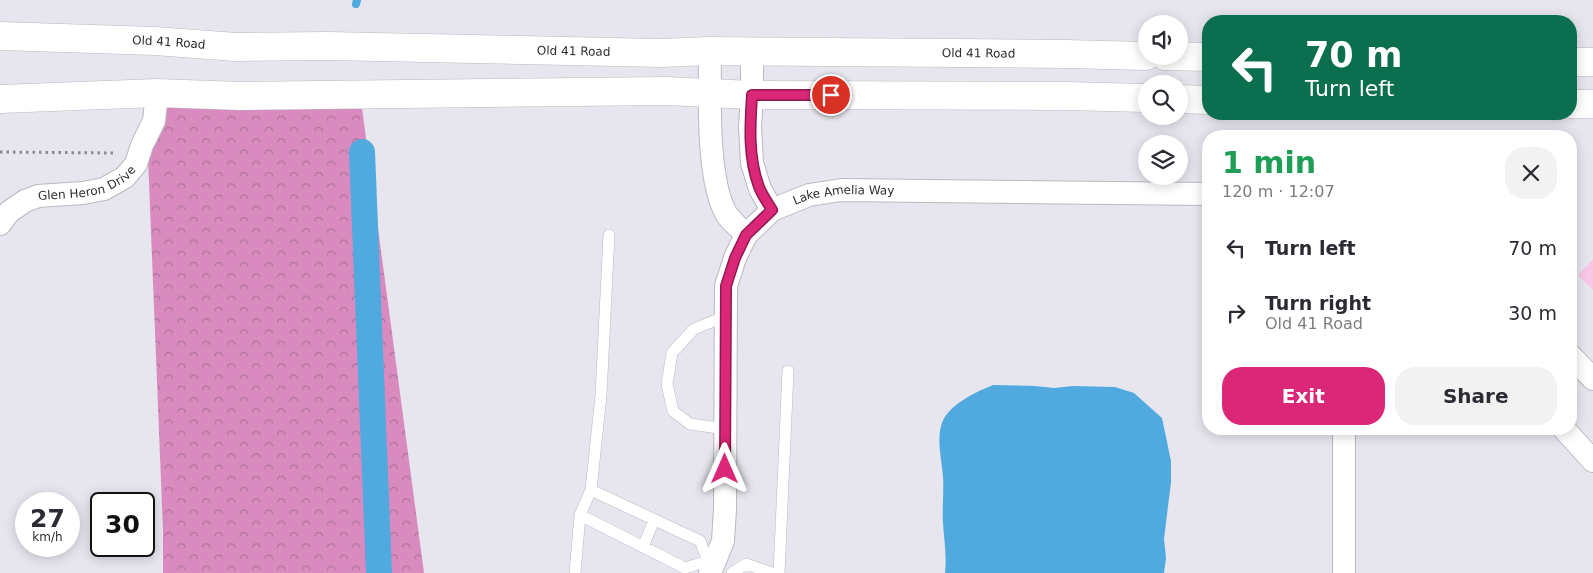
<!DOCTYPE html>
<meta charset="utf-8">
<style>
body{margin:0;font-family:"DejaVu Sans",sans-serif;background:#f2f2f3;color:#2b2b33;height:100vh;display:flex;flex-direction:column;font-size:19px;white-space:nowrap}
*{box-sizing:border-box;margin:0}
p{font-size:16px;color:#7c7c81}
.icon{flex:none;width:28px;height:28px;fill:none;stroke:currentColor;stroke-width:2;stroke-linecap:round;stroke-linejoin:round}
.map{position:relative;flex:1;overflow:hidden}
.side{position:absolute;left:1202px;top:130px;width:375px;height:305px;display:flex;flex-direction:column;background:#fff;border-radius:20px;box-shadow:0 2px 12px #0003}
.side>*{flex:none}
.top-card{position:absolute;left:1202px;top:15px;width:375px;height:105px;border-radius:20px;box-shadow:0 2px 12px #0003;background:#0b6e4f;color:#fff;overflow:hidden}
.buttons{position:absolute;left:1138px;top:15px;display:grid;gap:10px}
.buttons a{display:grid;place-items:center;width:50px;height:50px;border-radius:50%;background:#fff;box-shadow:0 2px 12px #0003;font-size:25px}
.speed{position:absolute;left:15px;top:492px;display:flex;gap:10px;font-size:25px;font-weight:700;text-align:center}
.speed>*{display:grid;place-content:center;width:65px;height:65px;border-radius:50%;background:#fff;box-shadow:0 2px 12px #0003;line-height:1}
.speed small{font-size:12px;font-weight:400}
.speed .limit{border:2px solid #111;border-radius:8px;background:#fff;color:#111}
.pin{position:absolute;display:grid;place-items:center;width:42px;height:42px;color:#fff;margin:-21px;border:2px solid #fff;border-radius:50%;box-shadow:0 1px 5px #0007}
.me{position:absolute;width:55px;margin:-28px;rotate:0deg;stroke-linejoin:round;filter:drop-shadow(0 0 4px #0008)}
.turn{display:flex;align-items:center;gap:18px;height:105px;padding:0 20px;font-size:22px}
.turn .icon{width:65px;height:65px;stroke-width:2.5}
.turn b{display:block;font-size:35px;line-height:42px}
.round{display:grid;place-items:center;flex:none;width:52px;height:52px;border-radius:20px;background:#f2f2f3}
.summary{display:flex;align-items:center;justify-content:space-between;height:85px;padding:0 20px}
h1{font-size:30px;font-weight:700;line-height:38px;color:#1e9e55}
.action{display:flex;gap:10px;margin-top:auto;padding:10px 20px}
.action a{flex:1;height:58px;border-radius:20px;background:#db2777;color:#fff;font-size:20px;font-weight:700;line-height:58px;text-align:center}
.action a+a{background:#f2f2f3;color:#2b2b33}
ul{padding:0;list-style:none}
li{display:flex;align-items:center;gap:15px;height:65px;padding:0 20px}
li div{flex:1}
li b{display:block;font-size:19px}
li em{font-style:normal}
.map>svg:first-child{display:block}
.forest{fill:url(#forest-crowns)}
.pitch{fill:#f8c7e7}
.water{fill:#50a9df}
.lines{fill:none;stroke-linecap:round;stroke-linejoin:round}
.stream{stroke:#50a9df;stroke-width:8}
.canal{stroke:#50a9df;stroke-width:26}
.lane-casing{stroke:#b9b9c1;stroke-width:12}
.street-casing{stroke:#b9b9c1;stroke-width:24}
.secondary-casing{stroke:#b9b9c1;stroke-width:29}
.path{stroke:#8b8a90;stroke-width:3;stroke-dasharray:2.5 4;stroke-linecap:butt}
.lane{stroke:#fff;stroke-width:11}
.street{stroke:#fff;stroke-width:22}
.secondary{stroke:#fff;stroke-width:28}
.route-casing{stroke:#8e194d;stroke-width:12}
.route{stroke:#db2777;stroke-width:9}
.labels{text-anchor:middle;stroke-width:5;stroke-linejoin:round;paint-order:stroke}
.street-label{font-size:12px;fill:#2e2e31;stroke:#e7e6ee}
</style>
<div class="map">
<svg width="1593" height="573" viewBox="0 0 1593 573">
<defs>
<pattern id="forest-crowns" width="20" height="18" patternUnits="userSpaceOnUse" patternTransform="scale(1.25)"><rect width="20" height="18" fill="#d98bc0"/><path d="M2 6a3 3 0 1 1 6 0M12 15a3 3 0 1 1 6 0" fill="none" stroke="#b0729d"/></pattern>
</defs>
<rect width="100%" height="100%" fill="#e7e6ee"/>
<path class="forest" d="M158,107L243,110L362,108L424,573H163V531L146,108Z"/>
<path class="pitch" d="M1593,259V290L1578,275Z"/>
<path class="water" d="M993,385L1035,386L1054,388L1073,386L1115,387L1134,393L1162,418L1171,461V482L1164,539L1166,558L1164,573H945C947,556 944,540 943,523C942,508 944,492 943,477C942,460 936,440 942,423C948,405 976,392 993,385Z"/>
<g class="lines">
<path class="stream" d="M356,4L357,0"/>
<path class="canal" d="M362,152L379,573"/>
<g class="lane-casing">
<path id="lane" d="M726,429L690,424L673,411L667,384L672,353L694,329L726,316
M580,515L685,568L708,561L700,541L591,490
M643,547L654,520
M575,573L580,515L591,490L601,395L609,235
M732,573L746,564L772,573
M779,573L788,371"/>
</g>
<g class="street-casing">
<g id="street">
<path d="M710,51C710,92 706,181 727,215C732,222 740,228 746,235"/>
<path d="M752,52V95L750,127L752,163L760,189L772,210"/>
<path id="s1" d="M0,224L9,212L25,201L38,196L83,193L104,189L125,177L136,164L142,145L154,121L157,93"/>
<path d="M1571,356L1593,379"/>
<path d="M1344,429V573"/>
<path d="M1564,429L1593,461"/>
<path id="s2" d="M710,573L723,541L725,509L726,286L735,258L746,235L772,210L809,195L841,190L1209,194"/>
</g>
</g>
<g class="secondary-casing">
<g id="secondary">
<path id="s3" d="M0,36L155,41L236,47L328,46L660,53L710,51L1066,54L1146,56"/>
<path d="M1165,56L1209,57"/>
<path d="M1571,62H1593"/>
<path d="M0,99L157,93L241,96L666,91L752,95L1067,96L1146,98"/>
<path d="M1179,99L1209,100"/>
<path d="M1571,104H1593"/>
</g>
</g>
<path class="path" d="M0,152L113,153"/>
<use href="#lane" class="lane"/>
<use href="#street" class="street"/>
<use href="#secondary" class="secondary"/>
</g>
<g class="lines">
<g class="route-casing">
<path id="route" d="M725,469L726,286L735,258L746,235L772,210C768,203 762,195 759,187C748,157 750,126 752,95H831"/>
</g>
<use href="#route" class="route"/>
</g>
<g class="labels">
<g class="street-label">
<text dy="4" stroke="none"><textPath href="#s3" startOffset="169">Old 41 Road</textPath></text>
<text dy="4" stroke="none"><textPath href="#s3" startOffset="574">Old 41 Road</textPath></text>
<text dy="4" stroke="none"><textPath href="#s3" startOffset="979">Old 41 Road</textPath></text>
<text dy="4" stroke="none"><textPath href="#s1" startOffset="100">Glen Heron Drive</textPath></text>
<text dy="4" stroke="none"><textPath href="#s2" startOffset="455">Lake Amelia Way</textPath></text>
</g>
</g>
</svg>
<div class="buttons">
<a><svg class="icon" aria-label="sound" viewBox="0 0 24 24"><path d="M4 9h4l5-4v14l-5-4H4zM17 9q2 3 0 6"/></svg></a>
<a><svg class="icon" aria-label="search" viewBox="0 0 24 24"><circle cx="10" cy="10" r="6"/><path d="M15 15l6 6"/></svg></a>
<a><svg class="icon" aria-label="layers" viewBox="0 0 24 24"><path d="M12 4l9 5-9 5-9-5zM3 14l9 5 9-5"/></svg></a>
</div>
<div class="speed"><div>27<small>km/h</small></div><div class="limit">30</div></div>
<div class="pin" style="left:831px;top:95px;background:#d93025"><svg class="icon" aria-label="arrive" viewBox="0 0 24 24"><path d="M6 21V4h12l-3 4 3 4H6"/></svg></div>
<svg class="me" style="left:725px;top:469px" viewBox="-20 -20 40 40"><path d="M0-17L14 15 0 8-14 15z" fill="#db2777" stroke="#fff" stroke-width="4"/></svg>
<div class="top-card">
<div class="turn"><svg class="icon" aria-label="left" viewBox="0 0 24 24"><path d="M17 20v-9H6M10 6l-5 5 5 5"/></svg><div><b>70 m</b>Turn left</div></div>
</div>
<section class="side">
<div class="summary"><div><h1>1 min</h1><p>120 m · 12:07</p></div><a class="round"><svg class="icon" aria-label="close" viewBox="0 0 24 24"><path d="M6 6l12 12M18 6L6 18"/></svg></a></div>
<ul>
<li><svg class="icon" aria-label="left" viewBox="0 0 24 24"><path d="M17 20v-9H6M10 6l-5 5 5 5"/></svg><div><b>Turn left</b></div><em>70 m</em></li>
<li><svg class="icon" aria-label="right" viewBox="0 0 24 24"><path d="M7 20v-9h11M14 6l5 5-5 5"/></svg><div><b>Turn right</b><p>Old 41 Road</p></div><em>30 m</em></li>
</ul>
<div class="action"><a>Exit</a><a>Share</a></div>
</section>
</div>
